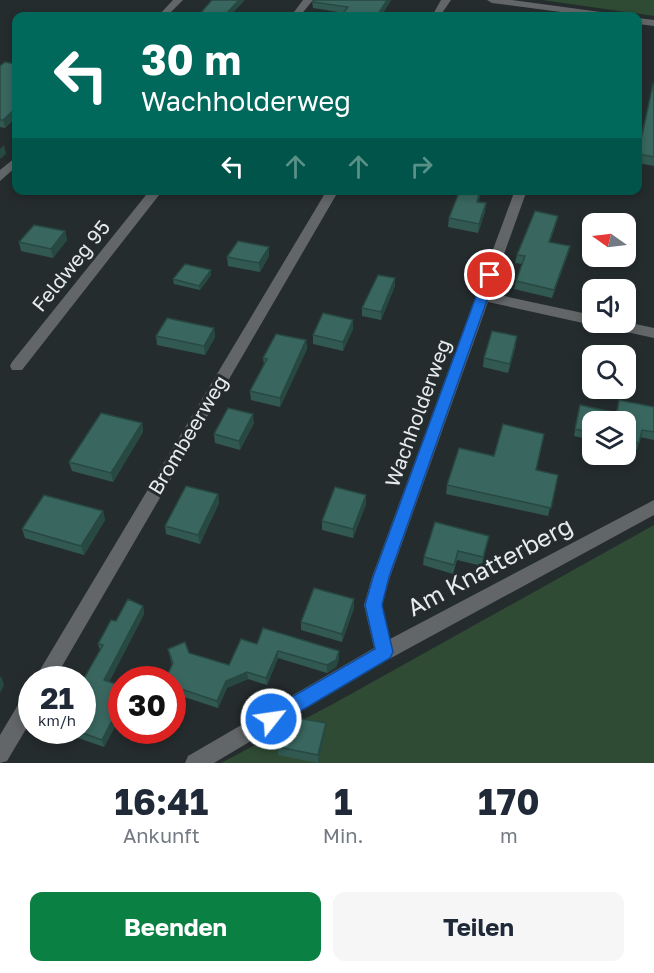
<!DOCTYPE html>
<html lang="de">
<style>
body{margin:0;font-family:"Golos Text",sans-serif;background:#f6f6f7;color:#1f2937;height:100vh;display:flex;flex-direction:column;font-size:22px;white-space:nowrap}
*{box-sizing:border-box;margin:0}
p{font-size:20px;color:#747a83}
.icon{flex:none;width:33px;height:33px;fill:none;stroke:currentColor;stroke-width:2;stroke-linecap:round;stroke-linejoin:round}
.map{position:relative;height:763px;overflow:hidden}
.side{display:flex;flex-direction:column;background:#fff;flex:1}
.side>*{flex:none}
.top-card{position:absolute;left:12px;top:12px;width:630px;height:183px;border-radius:12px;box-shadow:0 3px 9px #0003;background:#00695c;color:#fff;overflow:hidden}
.needle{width:39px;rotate:284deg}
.fabs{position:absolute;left:582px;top:213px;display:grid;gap:12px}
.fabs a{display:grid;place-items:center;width:54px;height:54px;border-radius:12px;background:#fff;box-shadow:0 3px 9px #0003;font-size:30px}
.speed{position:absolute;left:18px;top:666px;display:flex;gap:12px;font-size:30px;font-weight:700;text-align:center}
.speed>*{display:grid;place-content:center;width:78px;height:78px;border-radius:50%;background:#fff;box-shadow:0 3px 9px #0003;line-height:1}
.speed small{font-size:15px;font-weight:400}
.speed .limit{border:9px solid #d22;background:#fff;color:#111}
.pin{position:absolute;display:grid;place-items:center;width:51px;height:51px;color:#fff;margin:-26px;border:3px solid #fff;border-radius:50%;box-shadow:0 2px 6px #0007}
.me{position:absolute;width:66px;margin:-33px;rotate:60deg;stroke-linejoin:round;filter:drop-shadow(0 0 4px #0008)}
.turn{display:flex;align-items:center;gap:21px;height:126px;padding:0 30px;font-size:27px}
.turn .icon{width:78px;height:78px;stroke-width:2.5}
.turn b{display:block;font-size:42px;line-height:51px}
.lanes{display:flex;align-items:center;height:57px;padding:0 30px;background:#0003;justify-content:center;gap:30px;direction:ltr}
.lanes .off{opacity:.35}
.eta{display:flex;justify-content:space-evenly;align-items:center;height:102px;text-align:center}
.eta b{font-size:36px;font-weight:700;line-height:42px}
.cta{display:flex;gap:12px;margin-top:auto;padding:12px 30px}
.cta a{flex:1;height:69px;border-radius:12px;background:#0b8043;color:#fff;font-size:24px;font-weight:700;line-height:69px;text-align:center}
.cta a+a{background:#f6f6f7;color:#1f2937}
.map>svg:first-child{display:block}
.green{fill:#2f4b34}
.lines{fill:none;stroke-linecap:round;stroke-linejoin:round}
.minor{fill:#636668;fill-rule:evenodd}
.wall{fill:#315952}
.shaded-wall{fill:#284842}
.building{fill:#39675f;stroke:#284842;stroke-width:1.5}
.route{fill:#1a73e8;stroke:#114b97;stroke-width:1.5}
.labels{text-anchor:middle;stroke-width:6;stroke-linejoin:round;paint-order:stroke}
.street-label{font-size:20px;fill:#e6ebec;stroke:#252c2e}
.near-street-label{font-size:24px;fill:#e6ebec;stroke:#252c2e}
</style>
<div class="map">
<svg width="654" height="763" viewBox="0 0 654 763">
<rect width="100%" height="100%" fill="#252c2e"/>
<path class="green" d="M542,0H654V16Z
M654,525V763H221L333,704Z"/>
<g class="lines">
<path class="minor" d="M173,0H183L167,16H158Z
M303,0H313L300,16H291Z
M441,0H451L440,16H432Z
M487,0H512L608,13L613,16H591L492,3Z
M638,18L654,20V26L638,24Z
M16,157V167L0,181V170Z
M150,190H163L22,370H12L10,366L12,362Z
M327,190H339L54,680H34Z
M515,190H527L490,293L592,315V322H626L654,328V338L604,327L597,323L592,325L488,302L390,577L382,605L390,639L654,500V515L391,658L214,763H185L188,756L374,648L364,605L372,577Z
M32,690V719L7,761L0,763V735L25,693Z"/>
</g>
<path class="wall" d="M312,0H391L381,16H341L344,13L313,8Z
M16,64V117L5,128L0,127V66Z
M654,84V166L638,163V153Z
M460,190H482L478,202L485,212L478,233L448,227L449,218Z
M556,224L550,242L570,246L568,254L552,298L514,289L516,281L522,264L515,263L517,255Z
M65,231L67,240L53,258L21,251L19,242Z
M269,256L260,272L228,266L227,257Z
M211,275L200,290L174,284L173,279Z
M395,286L381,320L362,316V308Z
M214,328L215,337L205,355L157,345L156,336Z
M353,329L343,351L313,344V335Z
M306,340L307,349L280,407L251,400L250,391L264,365L263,358Z
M516,345L508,373L483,367L484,358Z
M619,400L654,407V440L640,437L637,450L626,448V422H592V440L574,436L580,405L616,412Z
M142,423L143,432L113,482L72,471L69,462Z
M254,423L240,450L215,443L214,434Z
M536,470L558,475L548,516L446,494L447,485Z
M218,494L219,503L200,544L166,534L165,526Z
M366,495V504L353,538L322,530V521Z
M103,511L105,520L84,555L25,538L22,529Z
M489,536L482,566L457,560L453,574L423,565L424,557Z
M354,599V608L342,642L301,630V622Z
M143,606L144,614L109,682L122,686V713L104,747L55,730H82L100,650L98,644Z
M257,644L339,659L336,667L327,673L278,658L267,685L248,679L227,688L218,708L172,693V665L168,649L189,653L229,665Z
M326,731L318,763L278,755V747Z"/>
<path class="shaded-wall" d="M239,0H245L230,16H224Z
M387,0H391L381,16H377Z
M16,108V117L5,128L3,120Z
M4,145L6,154L0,159V149Z
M480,190H482L476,210L477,202Z
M486,203L485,212L478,233L479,224Z
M558,216L556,224L547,250L549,242Z
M65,231L67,240L53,258L51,249Z
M570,246L568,254L552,298L554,290Z
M269,247V256L260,272L259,263Z
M211,270V275L200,290L199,286Z
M395,278V286L381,320V312Z
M353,320V329L343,351V342Z
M214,328L215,337L205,355L204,346Z
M306,340L307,349L280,407V398Z
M253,414L254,423L240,450L239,441Z
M142,423L143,432L113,482L111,473Z
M218,494L219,503L200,544L198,535Z
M366,495V504L353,538V529Z
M103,511L105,520L84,555L81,546Z
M354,599V608L342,642V634Z
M143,606L144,614L106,688L104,680Z
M278,651V658L267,685L266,678Z
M339,651V659L336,667L327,673V665Z
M247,672L248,679L227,688L218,708L217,701L226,681Z
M1,676L4,685L0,693V678Z
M122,701V713L104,747L102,740Z
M326,723V731L318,763V755Z"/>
<path class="building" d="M212,0H239L224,16H198Z
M314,0H387L377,16H341L348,7L313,2Z
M5,62L16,64V108L3,120H0V66Z
M653,84H654V157L638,154Z
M460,190H480L477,202L486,203L479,224L449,218Z
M535,211L558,216L549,242L570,246L554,290L516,281L525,256L517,255Z
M34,225L65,231L51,249L19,242Z
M238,241L269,247L259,263L227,257Z
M185,264L211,270L199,286L173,279Z
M378,275L395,278L381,312L362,308Z
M323,313L353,320L343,342L313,335Z
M167,318L214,328L204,346L156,336Z
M492,331L517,336L510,364L484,358Z
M276,334L306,340L280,398L250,391L267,359L263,358Z
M619,400L654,407V432L642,430L639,443L626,440V422H592V433L575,429L580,405L617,413Z
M228,408L253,414L239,441L214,434Z
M101,413L142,423L111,473L69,462Z
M503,424L544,434L536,470L558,475L551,508L447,485L459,448L494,456Z
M186,486L218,494L198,535L165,526Z
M335,487L366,495L353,529L322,521Z
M44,495L103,511L81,546L22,529Z
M435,522L489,536L483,557L458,551L454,565L424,557Z
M314,588L354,599L342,634L301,622Z
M128,599L143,606L104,680L122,686V701L102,740L74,730H82V682L103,645L98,644L111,620L116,621Z
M263,628L339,651L336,660L327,665L278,651L266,678L247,672L226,681L217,701L172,686V680H165L173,663L168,649L185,642L189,653L229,665L241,639L257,644Z
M286,716L326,723L318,755L278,747Z"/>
<path class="route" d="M490,271L496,275L389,577L382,605L393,652L390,658L277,725L271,727L264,725L262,719L264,713L375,649L365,605L373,577L484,275Z"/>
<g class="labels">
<g class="street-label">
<text transform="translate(71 266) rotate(-51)" y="7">Feldweg 95</text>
<text transform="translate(418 413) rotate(-70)" y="7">Wachholderweg</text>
<text transform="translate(188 435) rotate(-59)" y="7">Brombeerweg</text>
</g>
<g class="near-street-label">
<text transform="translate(490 567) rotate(-28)" y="8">Am Knatterberg</text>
</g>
</g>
</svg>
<div class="fabs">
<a><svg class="needle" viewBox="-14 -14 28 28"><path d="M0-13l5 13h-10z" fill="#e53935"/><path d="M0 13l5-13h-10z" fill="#747a83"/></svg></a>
<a><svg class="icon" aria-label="sound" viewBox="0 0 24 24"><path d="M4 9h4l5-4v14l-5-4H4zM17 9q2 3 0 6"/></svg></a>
<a><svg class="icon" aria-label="search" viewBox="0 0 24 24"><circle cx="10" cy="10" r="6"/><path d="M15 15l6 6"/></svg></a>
<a><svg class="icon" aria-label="layers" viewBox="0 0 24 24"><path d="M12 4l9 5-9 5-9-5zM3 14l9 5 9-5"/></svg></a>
</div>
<div class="speed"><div>21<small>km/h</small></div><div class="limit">30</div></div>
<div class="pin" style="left:490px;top:275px;background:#d93025"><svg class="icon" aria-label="arrive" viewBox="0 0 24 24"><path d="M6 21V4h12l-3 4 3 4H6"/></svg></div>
<svg class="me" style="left:271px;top:719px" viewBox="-20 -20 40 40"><circle r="17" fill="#1a73e8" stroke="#fff" stroke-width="3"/><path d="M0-11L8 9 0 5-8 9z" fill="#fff"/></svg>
<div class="top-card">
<div class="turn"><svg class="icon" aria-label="left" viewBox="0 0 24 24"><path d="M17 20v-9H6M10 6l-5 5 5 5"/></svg><div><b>30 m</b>Wachholderweg</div></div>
<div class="lanes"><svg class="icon" aria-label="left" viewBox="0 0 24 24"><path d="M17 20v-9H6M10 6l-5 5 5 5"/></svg><svg class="icon off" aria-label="ahead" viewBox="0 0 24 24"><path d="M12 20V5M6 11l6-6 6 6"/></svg><svg class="icon off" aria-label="ahead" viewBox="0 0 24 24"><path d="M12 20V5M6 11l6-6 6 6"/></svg><svg class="icon off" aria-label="right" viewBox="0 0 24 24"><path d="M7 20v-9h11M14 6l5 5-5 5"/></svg></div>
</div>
</div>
<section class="side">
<div class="eta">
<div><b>16:41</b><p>Ankunft</p></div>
<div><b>1</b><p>Min.</p></div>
<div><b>170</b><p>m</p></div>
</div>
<div class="cta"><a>Beenden</a><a>Teilen</a></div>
</section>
